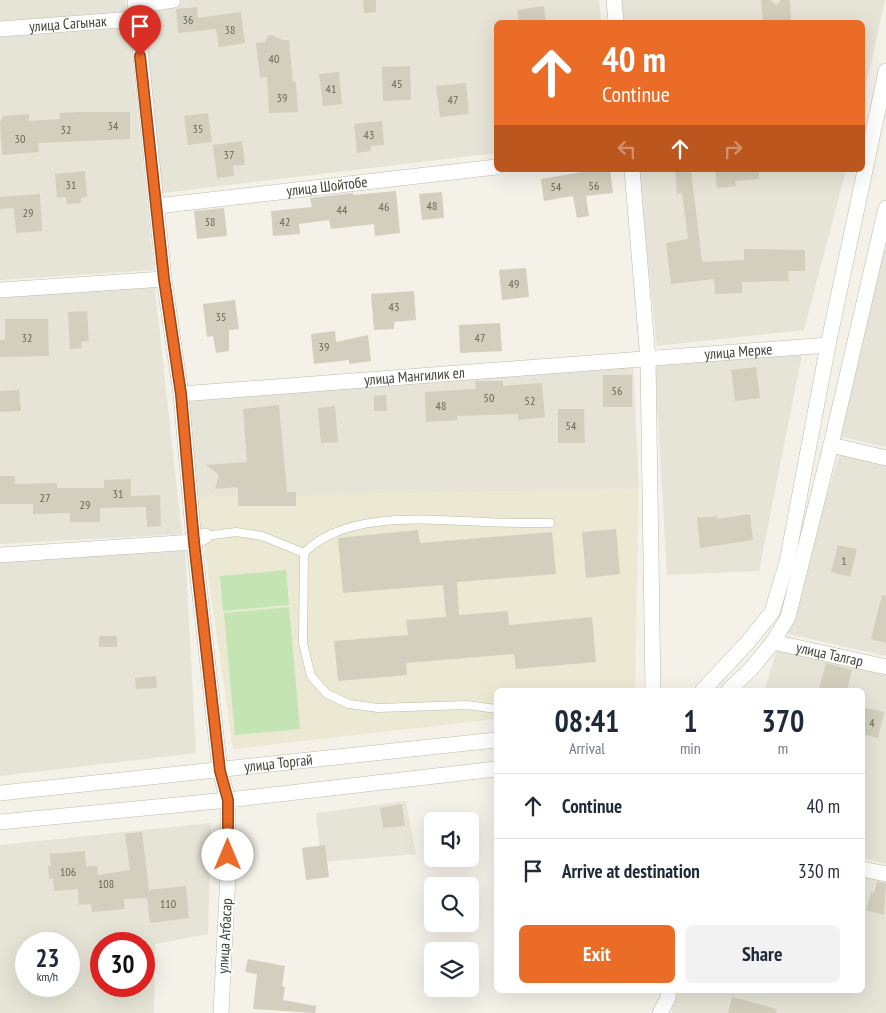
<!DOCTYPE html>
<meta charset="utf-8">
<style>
body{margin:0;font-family:"PT Sans Narrow",sans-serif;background:#f2f2f3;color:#1f2937;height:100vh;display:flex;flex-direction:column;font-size:19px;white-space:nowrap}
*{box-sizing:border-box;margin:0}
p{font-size:16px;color:#747a83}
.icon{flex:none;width:28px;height:28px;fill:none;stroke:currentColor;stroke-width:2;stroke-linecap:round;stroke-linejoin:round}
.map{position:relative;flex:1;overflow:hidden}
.side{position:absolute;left:494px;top:688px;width:371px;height:305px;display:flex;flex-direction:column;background:#fff;border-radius:8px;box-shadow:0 5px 20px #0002}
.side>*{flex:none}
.hud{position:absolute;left:494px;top:20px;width:371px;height:152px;border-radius:8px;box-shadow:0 5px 20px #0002;background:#ea6c27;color:#fff;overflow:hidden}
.tools{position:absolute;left:424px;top:812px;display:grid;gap:10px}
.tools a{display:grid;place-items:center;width:55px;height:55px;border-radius:8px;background:#fff;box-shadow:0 5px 20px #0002;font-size:25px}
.speed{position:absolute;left:15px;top:932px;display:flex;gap:10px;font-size:25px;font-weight:700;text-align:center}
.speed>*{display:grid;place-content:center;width:65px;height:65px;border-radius:50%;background:#fff;box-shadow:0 5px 20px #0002;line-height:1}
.speed small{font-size:12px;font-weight:400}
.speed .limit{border:8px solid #d22;background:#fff;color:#111}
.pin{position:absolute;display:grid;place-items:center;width:42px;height:42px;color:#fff;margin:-51px -21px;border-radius:50% 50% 50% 0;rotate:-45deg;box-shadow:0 0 5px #0007}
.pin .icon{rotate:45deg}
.me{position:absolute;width:55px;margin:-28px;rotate:0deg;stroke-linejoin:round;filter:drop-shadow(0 0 4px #0008)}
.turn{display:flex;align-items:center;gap:18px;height:105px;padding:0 25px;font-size:22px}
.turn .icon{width:65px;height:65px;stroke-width:2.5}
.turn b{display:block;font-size:35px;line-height:42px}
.lanes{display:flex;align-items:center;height:48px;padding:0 25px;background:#0003;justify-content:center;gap:25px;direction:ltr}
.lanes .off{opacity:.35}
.eta{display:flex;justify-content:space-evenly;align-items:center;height:85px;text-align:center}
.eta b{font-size:30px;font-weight:700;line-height:35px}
.primary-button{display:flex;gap:10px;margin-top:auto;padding:10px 25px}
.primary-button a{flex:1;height:58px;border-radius:8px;background:#ea6c27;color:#fff;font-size:20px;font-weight:700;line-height:58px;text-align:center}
.primary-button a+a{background:#f2f2f3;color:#1f2937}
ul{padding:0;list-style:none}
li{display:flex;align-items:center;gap:15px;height:65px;padding:0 25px;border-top:1px solid #e0e1e3}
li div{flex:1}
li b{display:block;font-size:19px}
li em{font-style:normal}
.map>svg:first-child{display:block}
.residential{fill:#e6e4d6;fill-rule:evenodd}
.education{fill:#ebe9d3}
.green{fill:#c4e4b3}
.building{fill:#d3cfbe}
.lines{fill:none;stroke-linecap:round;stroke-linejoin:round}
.lane-casing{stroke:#bdbbab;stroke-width:9}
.street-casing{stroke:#bdbbab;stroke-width:16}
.lane{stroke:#fff;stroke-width:8}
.street{stroke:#fff;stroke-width:15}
.route-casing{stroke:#984619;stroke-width:12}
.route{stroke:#ea6c27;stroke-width:9}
.labels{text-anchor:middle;stroke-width:4.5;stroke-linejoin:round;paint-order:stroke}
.number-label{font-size:12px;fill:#686659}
.street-label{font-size:15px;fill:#454337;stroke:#fff}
</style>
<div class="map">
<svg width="886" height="1013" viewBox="0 0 886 1013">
<rect width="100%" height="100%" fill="#f3f1e8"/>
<path class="residential" d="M0,0H125L127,13L0,21Z
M166,0H599L601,22H496V153L162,193L140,3Z
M617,0H885L863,99L862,22H619Z
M129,28L154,270L0,280V35Z
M638,170H846L804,330L657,346Z
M884,249L886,250V447L838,436Z
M154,280L182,534L0,544V291Z
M803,349L759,571L667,575L655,366Z
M633,360L639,489L197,497L187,392Z
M840,453L886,463V656L784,633Z
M185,547L196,753L0,776V557Z
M778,645L886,669V864L863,858L862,690H765Z
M406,801L416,854L321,862L316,813Z
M211,823L208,934L155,944L154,1013H0V845ZM26,944H69V986H26ZM101,944H144V986H101Z
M863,876L886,881V1013H672L674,990H862Z"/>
<path class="education" d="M639,489L635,690H496V719L233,749L197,497Z"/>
<path class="green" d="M286,570L289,605L223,611L220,576Z
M289,607L300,729L235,735L224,613Z"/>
<path class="building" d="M363,0H376V12L364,13Z
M761,0H770L776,5L781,0H790L791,22H763Z
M544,6L546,22H519L517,10Z
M197,7L198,18L241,12L245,43L219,47L216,29L178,33L176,9Z
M272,35L283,40H289L293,82H296L298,112L269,113L267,77L260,78L256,43L265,42L268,36Z
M410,66L411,100L383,101L382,67Z
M339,72L342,104L323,106L319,74Z
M466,83L469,114L440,117L436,86Z
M81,112H130V139L38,143L39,152L2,155L0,122L3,116L29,114V121L60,119L59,113Z
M208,113L212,142L188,145L184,116Z
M382,121L384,145L371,146V151L357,153L354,124Z
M242,141L245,165L233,166L234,176L217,178L213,145Z
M582,170H610L613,193L586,196L589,216L577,218L573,196L544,201L541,179L582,172Z
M675,170H691L702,262L744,260V249L805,250V271H788L789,281L742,282V293L715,294L714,279L671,284L666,243L688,239L682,193L677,194Z
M715,170H759V179L735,181L736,186L717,188Z
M85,171L87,197L81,198V203L67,204L66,197L57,198L55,174Z
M396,191L400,233L375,236L374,224L331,229L329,220L299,224L300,234L273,236L271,211L312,207L310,198L353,193V195Z
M442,192L444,218L422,220L419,194Z
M40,194L42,231L16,233L14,208L0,209V197Z
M224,208L227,236L197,239L194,211Z
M526,268L529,297L502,300L499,270Z
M414,291L416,320L394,322V329L374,330L371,294Z
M235,300L239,329L229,330V351L216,353L213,336L207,337L203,304Z
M87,311L89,341L81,342L82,348L70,349L68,312Z
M5,319H48L49,356L0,357V340H5Z
M500,323L502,351L460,353L459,325Z
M335,331L336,342L368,335L371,361L349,364V360L314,364L311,334Z
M756,367L760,398L735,401L731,370Z
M603,375H632V407H603Z
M475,381H503V386L542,383L545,417L518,420V414L457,416L458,420L426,422L425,392L476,389Z
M19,390L21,411L0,412V391Z
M386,395L387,411H374V396Z
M279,405L287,492H296V506H238V487L215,489L219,475L206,465L247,462L243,409Z
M335,406L338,442L321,443L318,408Z
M558,409H584L585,443H558Z
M0,476H15V484L57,483V488H104V480L131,479V496L160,495L161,526L147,527L146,507L100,508V522H70V513L33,514V504H0Z
M750,514L753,540L700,548L697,518L717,516L718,519Z
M616,529L620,574L586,578L582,532Z
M418,530L420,543L552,532L556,574L457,582L459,615L508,611L509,625L592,617L596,662L516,669L514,654L406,663L407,675L338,681L334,641L408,635L406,620L446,617L443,585L343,593L338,538Z
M838,545L857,549L850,577L831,572Z
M882,595L886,596V643L871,639Z
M99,636H117V647H99Z
M826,663L852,670L847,690H819Z
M156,676L157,688L136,689L135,678Z
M862,707L884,712L878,738L862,734Z
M402,804L405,826L383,828L380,808Z
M142,832L149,890L186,886L189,918L150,923L147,898L124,899L125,909L92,912L91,904L79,905L78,889L54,891L53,878L49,879L48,866H51L50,854L85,851L86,866H97L98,875L130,870L125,834Z
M325,845L329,877L306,880L302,848Z
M877,882L886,883L884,915L866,910L871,892L874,893Z
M248,959L285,966L282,986L285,987L283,1000L316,1006L315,1013L253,1009L257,974L245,972Z
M732,997L777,1009L776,1013H728Z"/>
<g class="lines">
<g class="lane-casing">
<path id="lane" d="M205,536L236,532L262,536L304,553
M496,709L467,705L378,708L349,704L327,694L311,676L303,643L304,553C346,510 429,520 484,522C506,523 528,523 550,523"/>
</g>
<g class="street-casing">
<g id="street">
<path d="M135,0L164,279L181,394L194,542L220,771L228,800V874L221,1013"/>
<path d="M614,0L616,22"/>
<path d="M136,6L173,0"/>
<path id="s1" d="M0,29L135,19"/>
<path d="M632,170L648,359L653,690"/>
<path id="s2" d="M157,206L496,167"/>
<path d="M0,290L164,279"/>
<path id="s3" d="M181,394L828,345"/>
<path d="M831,445L886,458"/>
<path d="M0,555L194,542L205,536"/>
<path id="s4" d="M773,642L886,667"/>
<path d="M703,690L748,642L772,612L787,562L828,345L886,71"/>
<path d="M729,690L751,669L773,642L788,617L831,445L886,208"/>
<path id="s5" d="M0,793L496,740"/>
<path d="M0,822L228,800L496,769"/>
<path d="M862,869L886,874"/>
<path d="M660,1013L668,998L669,990"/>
</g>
</g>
<use href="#lane" class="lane"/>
<use href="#street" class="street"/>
</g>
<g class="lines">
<g class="route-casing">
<path id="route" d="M140,56L164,279L181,394L194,542L220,771L228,800V855"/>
</g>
<use href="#route" class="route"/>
</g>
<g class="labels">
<g class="number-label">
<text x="188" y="24">36</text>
<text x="230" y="34">38</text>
<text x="274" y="63">40</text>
<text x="397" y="88">45</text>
<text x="331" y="93">41</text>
<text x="282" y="102">39</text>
<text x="453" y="104">47</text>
<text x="113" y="130">34</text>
<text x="198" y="133">35</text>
<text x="66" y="134">32</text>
<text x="369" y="139">43</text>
<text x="20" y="143">30</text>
<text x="229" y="159">37</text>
<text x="71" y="189">31</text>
<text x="594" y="190">56</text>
<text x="556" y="191">54</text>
<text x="432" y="210">48</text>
<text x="384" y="211">46</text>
<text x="342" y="214">44</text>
<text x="28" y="217">29</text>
<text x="210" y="226">38</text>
<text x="285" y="226">42</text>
<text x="514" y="288">49</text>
<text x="394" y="311">43</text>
<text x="221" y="321">35</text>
<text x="27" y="342">32</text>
<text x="480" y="342">47</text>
<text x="324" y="351">39</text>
<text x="617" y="395">56</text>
<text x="489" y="402">50</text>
<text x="530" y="405">52</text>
<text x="441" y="410">48</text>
<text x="571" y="430">54</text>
<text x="118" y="498">31</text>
<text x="45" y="502">27</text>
<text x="85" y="509">29</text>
<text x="844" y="565">1</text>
<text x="872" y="727">4</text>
<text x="68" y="876">106</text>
<text x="106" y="888">108</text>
<text x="168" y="908">110</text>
</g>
<g class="street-label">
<text dy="5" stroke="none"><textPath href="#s1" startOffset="68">улица Сагынак</textPath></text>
<text dy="5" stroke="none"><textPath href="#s2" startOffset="171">улица Шойтобе</textPath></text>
<text dy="5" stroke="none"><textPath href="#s3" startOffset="559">улица Мерке</textPath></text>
<text dy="5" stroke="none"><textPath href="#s3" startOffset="234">улица Мангилик ел</textPath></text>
<text dy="5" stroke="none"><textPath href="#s4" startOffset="58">улица Талгар</textPath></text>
<text dy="5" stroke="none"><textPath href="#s5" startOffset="280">улица Торгай</textPath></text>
<text transform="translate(225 936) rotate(-87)" y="5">улица Атбасар</text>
</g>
</g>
</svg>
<div class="tools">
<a><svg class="icon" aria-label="sound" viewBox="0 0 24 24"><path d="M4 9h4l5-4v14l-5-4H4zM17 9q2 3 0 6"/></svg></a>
<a><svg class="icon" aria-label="search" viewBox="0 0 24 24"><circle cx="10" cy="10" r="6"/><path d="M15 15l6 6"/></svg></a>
<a><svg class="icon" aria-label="layers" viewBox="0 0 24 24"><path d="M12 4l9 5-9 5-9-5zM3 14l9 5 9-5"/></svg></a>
</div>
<div class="speed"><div>23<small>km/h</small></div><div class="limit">30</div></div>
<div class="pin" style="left:140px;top:56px;background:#d93025"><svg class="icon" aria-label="arrive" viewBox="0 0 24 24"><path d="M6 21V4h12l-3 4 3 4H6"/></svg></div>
<svg class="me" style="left:228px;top:855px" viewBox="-20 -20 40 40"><circle r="19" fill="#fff"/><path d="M0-13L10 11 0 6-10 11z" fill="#ea6c27"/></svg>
<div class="hud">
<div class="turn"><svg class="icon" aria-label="ahead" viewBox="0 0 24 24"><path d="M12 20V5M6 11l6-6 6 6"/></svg><div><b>40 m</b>Continue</div></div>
<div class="lanes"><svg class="icon off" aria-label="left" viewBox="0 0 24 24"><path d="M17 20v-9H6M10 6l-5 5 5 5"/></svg><svg class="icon" aria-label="ahead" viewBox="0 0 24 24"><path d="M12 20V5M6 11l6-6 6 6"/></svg><svg class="icon off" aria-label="right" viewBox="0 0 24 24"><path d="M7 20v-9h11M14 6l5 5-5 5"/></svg></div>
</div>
<section class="side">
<div class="eta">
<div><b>08:41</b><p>Arrival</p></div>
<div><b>1</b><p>min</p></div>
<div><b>370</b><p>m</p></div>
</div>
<ul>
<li><svg class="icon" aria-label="ahead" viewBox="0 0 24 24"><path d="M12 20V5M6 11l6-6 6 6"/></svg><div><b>Continue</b></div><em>40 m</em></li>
<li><svg class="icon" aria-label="arrive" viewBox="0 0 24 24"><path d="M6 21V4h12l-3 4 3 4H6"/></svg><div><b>Arrive at destination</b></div><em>330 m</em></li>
</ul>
<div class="primary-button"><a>Exit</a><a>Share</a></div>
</section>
</div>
